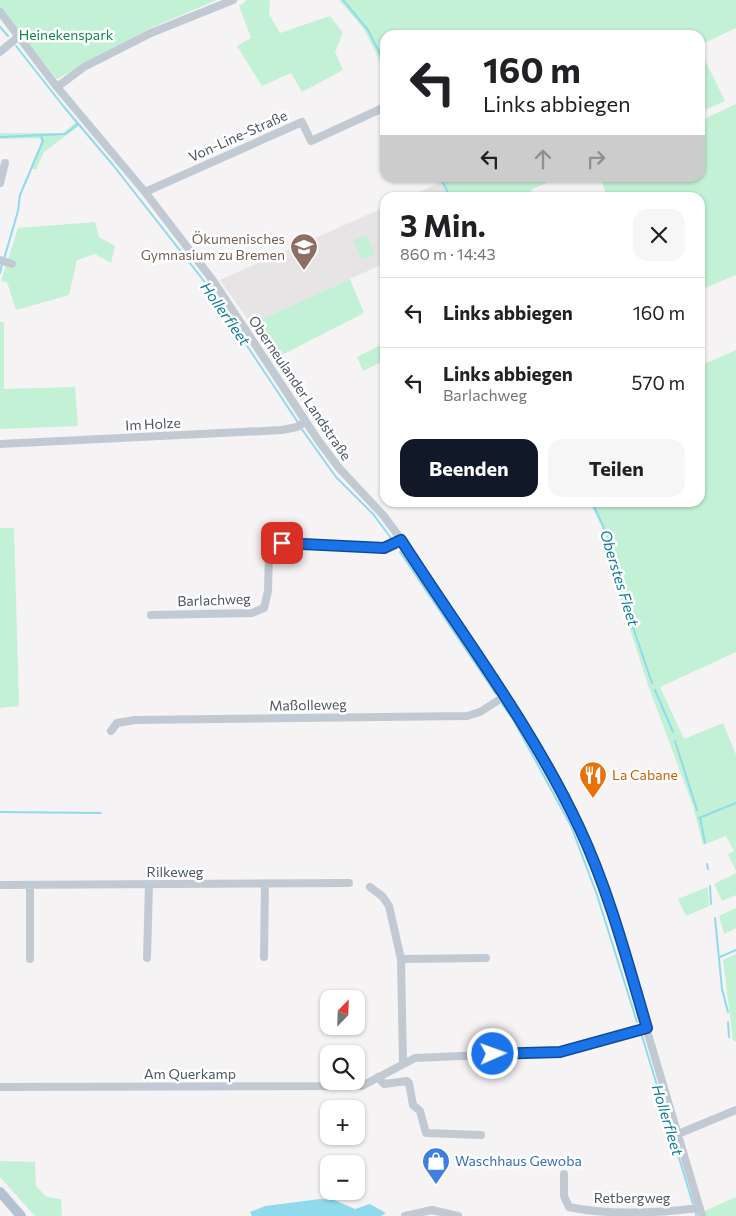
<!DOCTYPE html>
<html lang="de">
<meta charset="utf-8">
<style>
body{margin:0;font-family:Commissioner,sans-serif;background:#f6f6f6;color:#202124;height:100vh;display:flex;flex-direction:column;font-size:19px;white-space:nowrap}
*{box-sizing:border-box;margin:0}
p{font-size:16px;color:#757577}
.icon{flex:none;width:28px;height:28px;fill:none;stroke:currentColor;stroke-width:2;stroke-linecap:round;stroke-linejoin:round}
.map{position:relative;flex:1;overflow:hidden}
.panel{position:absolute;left:380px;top:192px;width:325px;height:315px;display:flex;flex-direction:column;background:#fff;border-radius:15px;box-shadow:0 1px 4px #0004}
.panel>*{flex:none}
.hud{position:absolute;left:380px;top:30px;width:325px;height:152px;border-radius:15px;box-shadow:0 1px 4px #0004;background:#fff;color:#202124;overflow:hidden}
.needle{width:32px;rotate:23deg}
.controls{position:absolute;left:320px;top:990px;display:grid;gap:10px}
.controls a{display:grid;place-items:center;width:45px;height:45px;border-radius:10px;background:#fff;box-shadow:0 1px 4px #0004;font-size:25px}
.pin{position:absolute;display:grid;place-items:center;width:42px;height:42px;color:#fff;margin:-21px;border-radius:10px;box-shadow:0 2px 8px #0006}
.me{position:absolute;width:55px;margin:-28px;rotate:88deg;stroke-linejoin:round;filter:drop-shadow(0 0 4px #0008)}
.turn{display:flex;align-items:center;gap:18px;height:105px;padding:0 20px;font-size:22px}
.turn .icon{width:65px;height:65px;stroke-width:2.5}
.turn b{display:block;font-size:35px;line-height:42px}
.lanes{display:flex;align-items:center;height:48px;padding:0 20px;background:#0003;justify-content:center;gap:25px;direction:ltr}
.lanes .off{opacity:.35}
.round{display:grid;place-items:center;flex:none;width:52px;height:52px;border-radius:15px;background:#f6f6f6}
.overview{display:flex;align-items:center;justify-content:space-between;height:85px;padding:0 20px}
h1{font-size:30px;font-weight:700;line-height:38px}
.primary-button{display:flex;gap:10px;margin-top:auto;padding:10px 20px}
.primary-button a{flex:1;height:58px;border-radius:15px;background:#111827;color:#fff;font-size:20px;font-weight:700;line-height:58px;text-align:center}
.primary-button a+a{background:#f6f6f6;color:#202124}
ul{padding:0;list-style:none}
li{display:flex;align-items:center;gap:15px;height:70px;padding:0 20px;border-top:1px solid #e0e0e0}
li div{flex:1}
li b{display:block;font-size:19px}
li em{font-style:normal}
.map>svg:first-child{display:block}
.education{fill:#e6e4e5}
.green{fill:#c3f1d5}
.water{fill:#90daee}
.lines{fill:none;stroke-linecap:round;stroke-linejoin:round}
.stream{stroke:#90daee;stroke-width:2}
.minor{stroke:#c1cad2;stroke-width:8}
.major{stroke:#b3c2d1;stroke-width:10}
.route-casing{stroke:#114b97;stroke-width:12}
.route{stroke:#1a73e8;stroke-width:9}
.labels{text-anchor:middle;stroke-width:5;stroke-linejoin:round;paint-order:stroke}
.park-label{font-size:14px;fill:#17864f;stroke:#fff}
.street-label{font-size:14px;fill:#4a5661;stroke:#fff}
.education-label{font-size:14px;fill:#785e54;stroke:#fff;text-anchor:end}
.food-label{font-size:14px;fill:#c56008;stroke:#fff;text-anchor:start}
.shop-label{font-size:14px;fill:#366cbe;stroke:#fff;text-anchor:start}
.water-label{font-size:15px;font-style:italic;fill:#0c7c9b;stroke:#fff}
</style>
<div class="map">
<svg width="736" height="1216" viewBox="0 0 736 1216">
<rect width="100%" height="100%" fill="#f5f3f3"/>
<path class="education" d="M440,182L448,197L407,198Z
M385,207V263L251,324L220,280Z"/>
<path class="green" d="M0,0H217L153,27L57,79L0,8Z
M247,0H270L269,14L280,33L330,16L343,33L335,52L343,70L302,92L291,73L262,86L237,46L251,38L239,6Z
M339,0H736V28L700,45V35H385V71L364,29Z
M700,50L725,101L700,112Z
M736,104V275L700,290V198L607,197L601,178H700V121Z
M76,122L79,126L44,152L36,170L30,168L41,142L40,138L0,139V133H63Z
M443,178H556L531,190L533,198L448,197L440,182Z
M95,222L99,237L115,246L111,263L95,254L77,260L69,295L16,310L7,282L1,281L18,228Z
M366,235L375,254L362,260L353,240Z
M350,279L364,313L272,360L251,324Z
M0,322H4V389L75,387L78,426L0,429Z
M385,343V360L363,371L357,357Z
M736,350V652L660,687L684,739L723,723L736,755V871L728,854L734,851L726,836L703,845L693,806L648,685L606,555L608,540L590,503L700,502V366Z
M0,528H14L19,706L0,708Z
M736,873V895L722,901L714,884Z
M708,887L709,906L686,916L678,899Z
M736,908V928L724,934L719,916Z
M736,954V1042L733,1040L723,960Z
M0,1161L35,1162L36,1186L47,1197L61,1199L62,1216H35L0,1177Z
M736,1197V1216H706L704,1211Z"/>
<path class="water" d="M320,1199L334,1200L355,1209L370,1204L386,1213L381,1216H252L250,1212L265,1206Z"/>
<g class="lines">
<path class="stream" d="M343,0L368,30L385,64
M0,27L8,36
M16,46L64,107L113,165L204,281L299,424
M0,137L65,134L78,124
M443,183L451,198
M4,259L18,211L20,195L43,141L41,136
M0,273L2,263
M301,428L336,477L373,514L391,538
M592,502L610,541L609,557L652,683
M400,552L496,694
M655,690L673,732
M502,704L514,721L571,826L597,895L637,1022
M675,741L697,810
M0,812L101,813
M699,818L736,803
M700,818L705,843
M707,864L708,869
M710,886L711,904
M715,918L722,989L728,1012
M720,957L736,950
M728,1022L729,1037
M642,1036L693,1204
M696,1213V1216"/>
<path class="minor" d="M0,12L57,87L145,192L214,282L318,440L339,468L383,515L395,531L534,741L579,827L610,906L702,1216
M0,52L19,36
M57,87L84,67L151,33L233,0
M0,183L5,163
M145,192L302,122L311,141L385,107
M0,260L12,264
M0,444L282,430L297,427L305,422
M151,615L252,613L264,608L268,591L269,553L273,547L282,543L384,548L401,540
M111,731L117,723L135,720L467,716L480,712L505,696
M0,885L349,883
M30,885V959
M370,887L383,897L389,906L401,959L403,1063
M264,957L265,884
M147,958L149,884
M401,959L486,958
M378,1077L384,1084L407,1081L409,1083L413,1105L420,1111L426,1133L481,1135
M0,1087L362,1086L415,1058L560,1052L647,1028
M678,1134L736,1110
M564,1174V1196L569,1207C610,1216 657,1213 700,1208
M405,1216L432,1210L458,1216"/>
<path class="major" d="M0,1192L21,1216"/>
</g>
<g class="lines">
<g class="route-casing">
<path id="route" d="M282,543L384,548L401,540C462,635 531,725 579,827C609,891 627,960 647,1028L560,1052L493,1054"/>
</g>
<use href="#route" class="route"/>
</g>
<defs>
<g id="school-pin" transform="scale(1.4375)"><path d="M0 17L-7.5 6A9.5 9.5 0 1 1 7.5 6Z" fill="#8d6e63" stroke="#fff"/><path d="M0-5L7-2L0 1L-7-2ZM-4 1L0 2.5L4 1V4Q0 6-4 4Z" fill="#fff"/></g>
<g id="restaurant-pin" transform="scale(1.4375)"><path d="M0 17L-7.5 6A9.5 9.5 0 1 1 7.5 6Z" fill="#e8710a" stroke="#fff"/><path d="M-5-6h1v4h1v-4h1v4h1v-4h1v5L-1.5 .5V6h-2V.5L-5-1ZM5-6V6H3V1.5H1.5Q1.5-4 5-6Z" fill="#fff"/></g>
<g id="shop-pin" transform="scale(1.4375)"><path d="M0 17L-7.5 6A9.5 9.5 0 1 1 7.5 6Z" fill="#3f7fe0" stroke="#fff"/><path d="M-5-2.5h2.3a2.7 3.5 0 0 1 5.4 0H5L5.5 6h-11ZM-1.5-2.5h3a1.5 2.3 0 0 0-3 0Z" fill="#fff"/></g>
</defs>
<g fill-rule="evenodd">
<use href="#school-pin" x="304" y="247"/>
<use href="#restaurant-pin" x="593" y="775"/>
<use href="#shop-pin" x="436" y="1161"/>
</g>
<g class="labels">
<g class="park-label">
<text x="66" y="40">Heinekenspark</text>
</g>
<g class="street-label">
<text transform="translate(238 136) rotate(-24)" y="5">Von-Line-Straße</text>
<text transform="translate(300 388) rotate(56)" y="5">Oberneulander Landstraße</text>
<text transform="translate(153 424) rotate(-3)" y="5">Im Holze</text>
<text transform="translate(214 600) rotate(-2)" y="5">Barlachweg</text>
<text transform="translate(308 705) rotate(-1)" y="5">Maßolleweg</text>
<text x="175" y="877">Rilkeweg</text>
<text x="190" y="1079">Am Querkamp</text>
<text x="632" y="1203">Retbergweg</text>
</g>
<g class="education-label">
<text x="285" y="244">Ökumenisches<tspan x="285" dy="16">Gymnasium zu Bremen</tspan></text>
</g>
<g class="food-label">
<text x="612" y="780">La Cabane</text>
</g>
<g class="shop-label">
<text x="455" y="1166">Waschhaus Gewoba</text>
</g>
<g class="water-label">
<text transform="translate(225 314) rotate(55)" y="5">Hollerfleet</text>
<text transform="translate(619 578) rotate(73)" y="5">Oberstes Fleet</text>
<text transform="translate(667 1120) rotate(73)" y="5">Hollerfleet</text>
</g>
</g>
</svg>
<div class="controls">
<a><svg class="needle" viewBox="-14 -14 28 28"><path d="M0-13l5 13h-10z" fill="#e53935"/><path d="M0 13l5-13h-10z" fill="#757577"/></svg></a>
<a><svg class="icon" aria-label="search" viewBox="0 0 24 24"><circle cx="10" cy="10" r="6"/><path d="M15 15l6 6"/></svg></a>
<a>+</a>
<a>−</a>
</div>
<div class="pin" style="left:282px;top:543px;background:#d93025"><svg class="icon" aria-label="arrive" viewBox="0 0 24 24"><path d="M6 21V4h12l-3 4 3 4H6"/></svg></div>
<svg class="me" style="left:493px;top:1054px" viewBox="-20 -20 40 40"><circle r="17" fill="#1a73e8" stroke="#fff" stroke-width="3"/><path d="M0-11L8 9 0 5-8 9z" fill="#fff"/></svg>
<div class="hud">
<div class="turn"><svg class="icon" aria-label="left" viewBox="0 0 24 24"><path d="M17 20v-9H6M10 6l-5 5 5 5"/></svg><div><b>160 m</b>Links abbiegen</div></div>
<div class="lanes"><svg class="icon" aria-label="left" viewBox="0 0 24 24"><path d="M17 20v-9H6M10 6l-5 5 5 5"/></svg><svg class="icon off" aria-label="ahead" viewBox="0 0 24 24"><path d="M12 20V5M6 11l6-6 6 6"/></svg><svg class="icon off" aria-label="right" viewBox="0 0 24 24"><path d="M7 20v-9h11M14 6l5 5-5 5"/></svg></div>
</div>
<section class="panel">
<div class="overview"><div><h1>3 Min.</h1><p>860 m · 14:43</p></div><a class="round"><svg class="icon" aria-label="close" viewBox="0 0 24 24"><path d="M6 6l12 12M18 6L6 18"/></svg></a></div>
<ul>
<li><svg class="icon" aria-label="left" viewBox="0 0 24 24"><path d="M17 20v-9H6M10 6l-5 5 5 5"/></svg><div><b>Links abbiegen</b></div><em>160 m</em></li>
<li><svg class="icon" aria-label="left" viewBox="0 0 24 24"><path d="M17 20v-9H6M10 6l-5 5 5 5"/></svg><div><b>Links abbiegen</b><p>Barlachweg</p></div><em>570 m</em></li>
</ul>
<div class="primary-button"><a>Beenden</a><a>Teilen</a></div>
</section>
</div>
